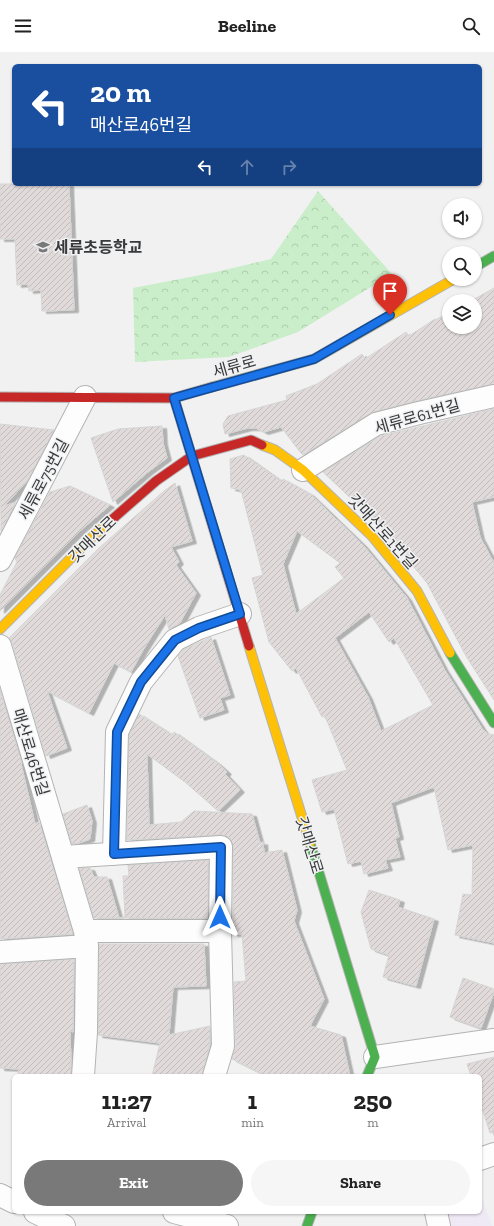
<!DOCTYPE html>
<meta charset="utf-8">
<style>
body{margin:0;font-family:"Zilla Slab","Noto Sans KR",serif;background:#f6f6f6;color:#222;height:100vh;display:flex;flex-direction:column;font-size:15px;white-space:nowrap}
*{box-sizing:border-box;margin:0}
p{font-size:13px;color:#767676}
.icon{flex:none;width:22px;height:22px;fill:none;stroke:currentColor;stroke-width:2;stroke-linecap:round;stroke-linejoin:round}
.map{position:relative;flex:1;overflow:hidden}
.drawer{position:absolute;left:12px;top:1022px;width:470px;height:140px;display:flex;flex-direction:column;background:#fff;border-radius:6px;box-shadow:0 1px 3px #0004}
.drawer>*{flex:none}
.top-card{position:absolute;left:12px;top:12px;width:470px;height:122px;border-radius:6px;box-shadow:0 1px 3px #0004;background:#1a4fa0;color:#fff;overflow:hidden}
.controls{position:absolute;left:442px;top:146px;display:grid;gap:8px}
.controls a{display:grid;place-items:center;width:40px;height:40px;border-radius:50%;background:#fff;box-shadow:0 1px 3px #0004;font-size:20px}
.pin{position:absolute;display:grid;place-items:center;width:34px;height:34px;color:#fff;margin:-41px -17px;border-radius:50% 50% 50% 0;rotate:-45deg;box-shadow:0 0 4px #0007}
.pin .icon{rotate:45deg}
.me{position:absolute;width:44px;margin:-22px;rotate:0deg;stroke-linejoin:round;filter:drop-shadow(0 0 3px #0008)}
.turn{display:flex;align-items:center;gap:14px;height:84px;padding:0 12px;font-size:18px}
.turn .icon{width:52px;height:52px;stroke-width:2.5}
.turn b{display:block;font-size:28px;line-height:34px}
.lanes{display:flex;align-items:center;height:38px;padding:0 12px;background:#0003;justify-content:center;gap:20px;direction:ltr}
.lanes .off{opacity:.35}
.eta{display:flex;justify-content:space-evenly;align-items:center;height:68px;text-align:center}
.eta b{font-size:24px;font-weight:700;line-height:28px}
.button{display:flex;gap:8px;margin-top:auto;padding:8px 12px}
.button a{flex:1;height:46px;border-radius:24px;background:#79797a;color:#fff;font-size:16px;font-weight:700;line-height:46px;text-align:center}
.button a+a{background:#f6f6f6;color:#222}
header{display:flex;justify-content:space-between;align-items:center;height:52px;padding:0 12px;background:#fff;font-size:18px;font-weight:700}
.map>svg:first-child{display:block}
.commercial{fill:#eee9f5}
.park{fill:url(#park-crowns)}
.building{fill:url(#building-hatch);stroke:#d5d5d5;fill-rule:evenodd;filter:url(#shadow)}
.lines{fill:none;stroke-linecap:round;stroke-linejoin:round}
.street-casing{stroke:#b4b4b4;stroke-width:24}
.fast-casing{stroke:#b4b4b4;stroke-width:11}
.slow-casing{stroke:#b4b4b4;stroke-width:11}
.jam-casing{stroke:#b4b4b4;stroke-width:11}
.street{stroke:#fdfdfd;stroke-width:22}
.fast{stroke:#4caf50;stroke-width:9}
.slow{stroke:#ffc107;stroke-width:9}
.jam{stroke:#c62828;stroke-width:9}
.route-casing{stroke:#114b97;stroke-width:10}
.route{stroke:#1a73e8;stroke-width:7}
.labels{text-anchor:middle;stroke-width:3;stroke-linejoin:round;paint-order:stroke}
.poi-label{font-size:16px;font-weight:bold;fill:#39393a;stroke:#f0f1f3;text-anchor:start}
.street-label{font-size:16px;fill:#39393a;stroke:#f0f1f3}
</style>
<header><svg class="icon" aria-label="menu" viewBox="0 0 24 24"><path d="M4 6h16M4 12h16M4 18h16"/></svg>Beeline<svg class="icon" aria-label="search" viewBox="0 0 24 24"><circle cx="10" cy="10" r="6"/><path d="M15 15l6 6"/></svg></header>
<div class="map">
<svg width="494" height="1174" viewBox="0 0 494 1174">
<defs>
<pattern id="park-crowns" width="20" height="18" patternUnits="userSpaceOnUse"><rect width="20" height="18" fill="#caeec9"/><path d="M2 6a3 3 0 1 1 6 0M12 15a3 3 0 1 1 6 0" fill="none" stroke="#aecdad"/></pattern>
<pattern id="building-hatch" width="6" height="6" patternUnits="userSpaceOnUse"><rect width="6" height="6" fill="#e1dada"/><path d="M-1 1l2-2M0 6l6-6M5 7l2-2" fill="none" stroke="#c2bcbc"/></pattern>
<filter id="shadow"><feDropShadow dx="4.5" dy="2.5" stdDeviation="0" flood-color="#0004"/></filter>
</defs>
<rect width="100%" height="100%" fill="#f1f1f2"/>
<path class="commercial" d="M480,1141L492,1174H433L431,1160H480Z"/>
<path class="park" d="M318,139L392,222L298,280L229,305L135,310L133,236L216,220L271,207Z"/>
<path class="building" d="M0,132H69L74,258L42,259L41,238L29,239L28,232L17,233L15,187H0Z
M494,236V332L416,349L373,360L303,403L300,400L281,375L264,380L256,376H248L225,382L223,372L228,364L287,348L286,344L317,332L362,302L365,307L406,280L409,284L435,267V268L449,261V275H475V249H471Z
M494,357V445L472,450L480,485L494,511V648L466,604L427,531L381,475L323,420L381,384Z
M0,372L54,378L28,428L4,454L16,450L1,479Z
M162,374L163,391L167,406L148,420L113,450L91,386L118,377Z
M244,403L282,430L283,427L310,442L363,493L407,546L444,617L483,678L488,682L494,683V891L455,883L463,842L472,843L473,793L448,798L434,735L391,751L399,785L395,786L400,805L385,808L388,816L364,822L361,809L348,812L334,757L322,760L312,728L347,718L325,664L322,665L296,616L292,619L269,590L252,526L263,523L241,438L231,436L230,407ZM297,479L340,511L335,515L344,526L296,562L283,512ZM369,560L389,590L394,586L433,653L381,679L368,645L335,586Z
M175,431L192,489L171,495L179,510L176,513L196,541L180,571L169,577L165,563L143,598L131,620L114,611L89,661L47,639L67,696L46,704L12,590L9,586L99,496L164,439Z
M70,434L110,453L81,478L0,559V543L17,510L15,506L50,440Z
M211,585L230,643L220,646L224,658L200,666L178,604L183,598Z
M0,638L22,712H21L35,772L39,770L73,882L0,887Z
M139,662L172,683L174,680L217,711L227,720L225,722L240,738L218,759L185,730L147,702L149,773L181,770L194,759L252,762L260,791L263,790L264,801L282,798L297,858L294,869L324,947L310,974L341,983L350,1024H267L232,1007L236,994L234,930L246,929L242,882H233V795L231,788L227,784L220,783L127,788L129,683Z
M87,753L92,769L90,787L79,791L72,792L63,762Z
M208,808V866H94L79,816H90L94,825H107L119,866L125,865L123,824H129L128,813Z
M369,838L400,848L398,855L434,867L416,934L383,925L389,903L371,897L361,860Z
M99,892H204L206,934L173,935L169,983L210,974V992L202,1024H152L160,991L98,983Z
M74,907L73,980L70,979L71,1012V1024H18L19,1017L0,1016V912Z
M463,926L494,937V940L481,976L450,965Z
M494,1005V1080L490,1081L480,1050V1024H471L467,1012Z"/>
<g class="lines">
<g class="street-casing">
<path id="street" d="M303,418L376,372L419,361L494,344
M0,508L85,345
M0,594L85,879L87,894L86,980L83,1024
M114,802L117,680L141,630L175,588L199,576L240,562
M63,805L221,795L220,879L223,994L214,1024
M85,879H220
M0,900L87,894
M375,1005L494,988
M480,1107L494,1102
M0,1143L14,1150
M35,1160L64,1174
M174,1160L227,1174
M436,1160L439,1174"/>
</g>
<g class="fast-casing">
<path id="fast" d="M475,215L494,204
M450,601L494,671
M310,791L375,1005L367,1024
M307,1174L312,1160"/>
</g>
<g class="slow-casing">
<path id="slow" d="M212,335L314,307L454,227
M262,393L275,398L303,418L372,484L417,539L450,601
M0,577L90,487L108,471
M249,594L310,791"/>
</g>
<g class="jam-casing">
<path id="jam" d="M0,345L174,346L212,335
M174,346L249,594
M108,471L156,429L192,404L251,388L262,393"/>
</g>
<use href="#street" class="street"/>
<use href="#fast" class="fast"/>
<use href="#slow" class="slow"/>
<use href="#jam" class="jam"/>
</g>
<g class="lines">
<g class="route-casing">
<path id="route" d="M220,865L221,795L114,802L117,680L141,630L175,588L199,576L240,562L174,346L314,307L390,263"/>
</g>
<use href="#route" class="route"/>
</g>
<defs>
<g id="school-bare" transform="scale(1.08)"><path d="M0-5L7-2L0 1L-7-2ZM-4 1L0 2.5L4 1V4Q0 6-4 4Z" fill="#79797a" stroke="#f0f1f3" stroke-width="2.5" paint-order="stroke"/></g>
</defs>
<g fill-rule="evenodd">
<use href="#school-bare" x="43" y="195"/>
</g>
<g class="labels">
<g class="poi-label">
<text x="54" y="201">세류초등학교</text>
</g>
<g class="street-label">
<text transform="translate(234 314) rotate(-16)" y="6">세류로</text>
<text transform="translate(417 364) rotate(-16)" y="6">세류로61번길</text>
<text transform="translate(43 427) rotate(-62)" y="6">세류로75번길</text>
<text transform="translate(383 479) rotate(48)" y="6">갓매산로1번길</text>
<text transform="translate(92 487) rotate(-44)" y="6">갓매산로</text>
<text transform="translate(31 700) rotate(73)" y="6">매산로46번길</text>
<text transform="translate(310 793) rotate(73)" y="6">갓매산로</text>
</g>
</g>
</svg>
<div class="controls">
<a><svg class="icon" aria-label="sound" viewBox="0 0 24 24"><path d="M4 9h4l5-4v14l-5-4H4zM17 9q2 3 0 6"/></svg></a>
<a><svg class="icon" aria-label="search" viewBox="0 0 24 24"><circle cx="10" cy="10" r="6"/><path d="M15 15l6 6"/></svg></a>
<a><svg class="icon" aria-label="layers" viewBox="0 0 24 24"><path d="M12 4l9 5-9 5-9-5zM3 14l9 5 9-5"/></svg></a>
</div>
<div class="pin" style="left:390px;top:263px;background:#d93025"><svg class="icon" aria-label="arrive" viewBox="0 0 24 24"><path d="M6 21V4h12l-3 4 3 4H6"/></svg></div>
<svg class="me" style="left:220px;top:865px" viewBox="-20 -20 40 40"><path d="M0-17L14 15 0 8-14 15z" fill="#1a73e8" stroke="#fff" stroke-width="4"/></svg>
<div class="top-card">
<div class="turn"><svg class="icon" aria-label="left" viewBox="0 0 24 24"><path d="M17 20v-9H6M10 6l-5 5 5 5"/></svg><div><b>20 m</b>매산로46번길</div></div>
<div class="lanes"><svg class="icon" aria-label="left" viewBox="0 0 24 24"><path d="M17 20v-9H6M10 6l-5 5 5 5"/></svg><svg class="icon off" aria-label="ahead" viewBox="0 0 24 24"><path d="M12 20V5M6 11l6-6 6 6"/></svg><svg class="icon off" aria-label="right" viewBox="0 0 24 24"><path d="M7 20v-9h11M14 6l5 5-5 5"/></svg></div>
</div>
<section class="drawer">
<div class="eta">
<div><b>11:27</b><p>Arrival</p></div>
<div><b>1</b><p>min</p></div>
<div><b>250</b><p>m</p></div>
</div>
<div class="button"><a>Exit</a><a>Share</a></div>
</section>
</div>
